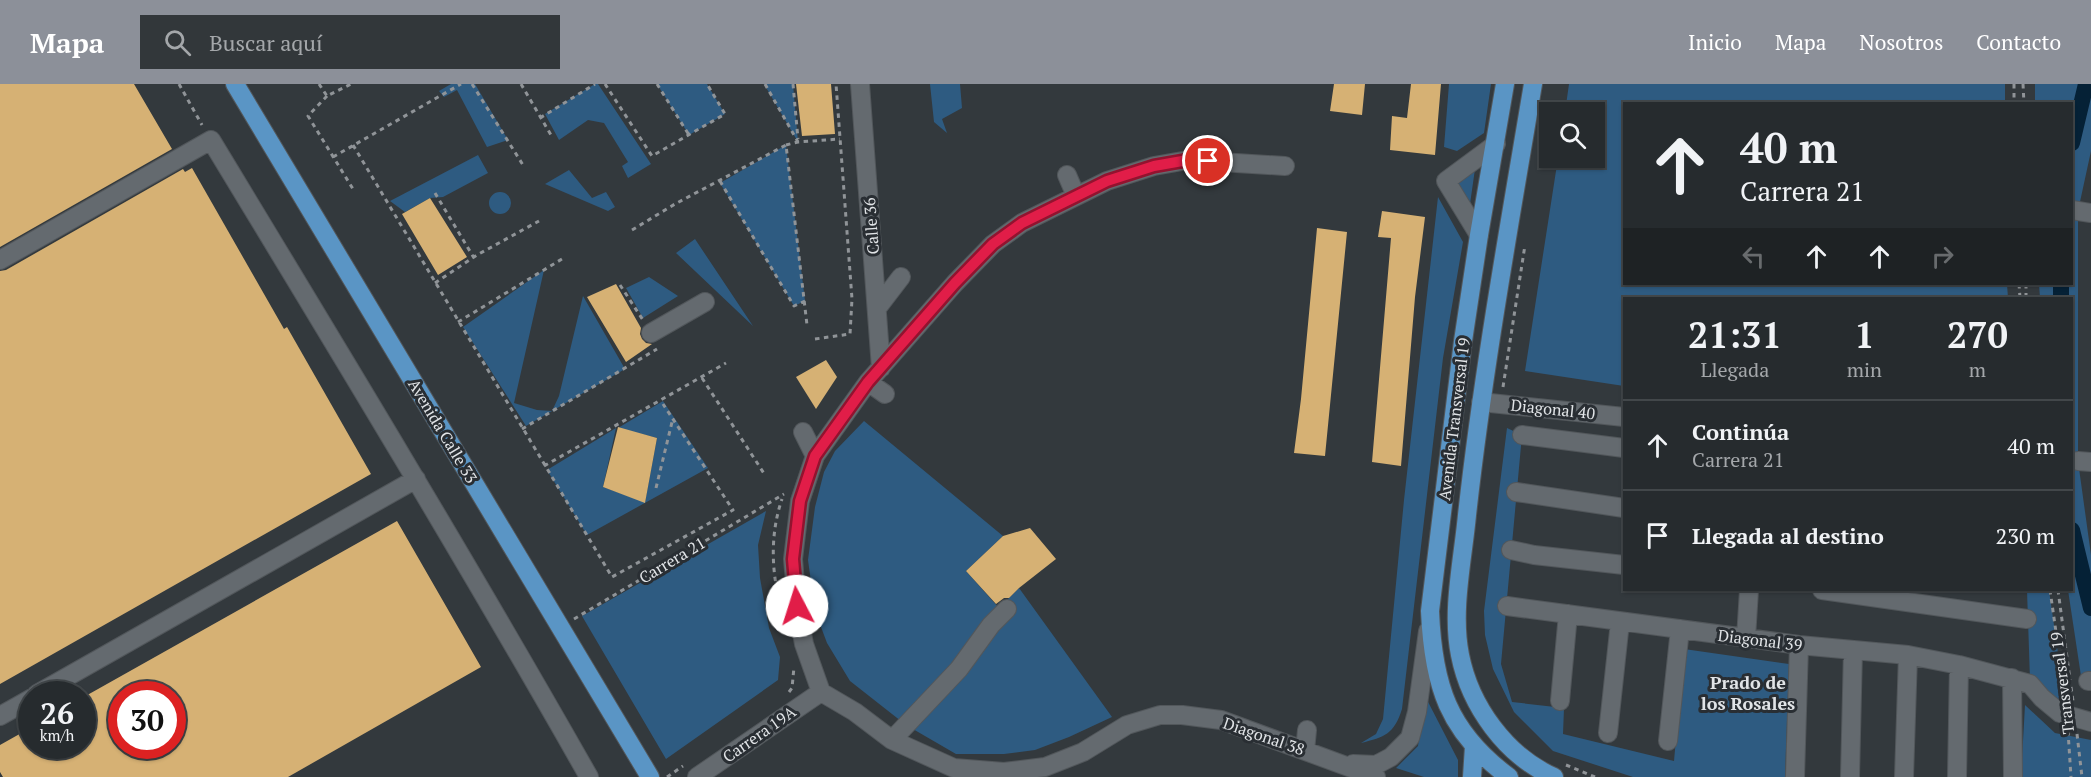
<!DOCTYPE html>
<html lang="es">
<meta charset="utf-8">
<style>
body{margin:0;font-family:"PT Serif",serif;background:#32373a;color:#f1f3f6;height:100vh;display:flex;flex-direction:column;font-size:22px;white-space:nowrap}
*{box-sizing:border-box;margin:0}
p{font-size:20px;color:#a4a7aa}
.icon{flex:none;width:33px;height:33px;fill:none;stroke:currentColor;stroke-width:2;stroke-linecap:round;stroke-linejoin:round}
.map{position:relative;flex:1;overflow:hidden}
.side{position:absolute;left:1623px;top:213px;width:450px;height:294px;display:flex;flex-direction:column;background:#262b2e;border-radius:0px;box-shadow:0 2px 4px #0004,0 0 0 2px #42474a}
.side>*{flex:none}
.hud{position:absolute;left:1623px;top:18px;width:450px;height:183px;border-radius:0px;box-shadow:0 2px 4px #0004,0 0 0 2px #42474a;background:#262b2e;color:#f1f3f6;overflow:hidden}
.controls{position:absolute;left:1539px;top:18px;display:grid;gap:12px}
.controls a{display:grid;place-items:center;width:66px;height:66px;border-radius:0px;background:#262b2e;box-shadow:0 2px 4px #0004,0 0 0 2px #42474a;font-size:30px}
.speed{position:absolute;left:18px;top:597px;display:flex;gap:12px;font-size:30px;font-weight:700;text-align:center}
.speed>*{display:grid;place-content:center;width:78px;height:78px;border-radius:50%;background:#262b2e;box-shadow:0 2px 4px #0004,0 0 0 2px #42474a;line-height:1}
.speed small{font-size:15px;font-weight:400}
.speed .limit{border:9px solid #d22;background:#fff;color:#111}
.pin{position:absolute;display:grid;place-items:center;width:51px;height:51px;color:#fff;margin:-26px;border:3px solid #fff;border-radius:50%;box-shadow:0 2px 6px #0007}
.me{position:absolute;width:66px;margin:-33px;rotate:355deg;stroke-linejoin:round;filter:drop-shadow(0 0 4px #0008)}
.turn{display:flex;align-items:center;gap:21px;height:126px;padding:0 18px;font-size:27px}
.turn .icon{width:78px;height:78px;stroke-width:2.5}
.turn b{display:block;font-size:42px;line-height:51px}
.lanes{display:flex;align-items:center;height:57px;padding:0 18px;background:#0003;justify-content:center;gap:30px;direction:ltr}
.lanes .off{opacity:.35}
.eta{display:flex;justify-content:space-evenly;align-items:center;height:102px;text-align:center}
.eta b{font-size:36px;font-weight:600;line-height:42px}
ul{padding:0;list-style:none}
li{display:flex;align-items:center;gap:18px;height:90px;padding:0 18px;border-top:2px solid #42474a}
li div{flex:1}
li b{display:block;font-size:22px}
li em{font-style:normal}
header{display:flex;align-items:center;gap:36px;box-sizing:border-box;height:84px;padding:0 30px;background:#8c9099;color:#fff}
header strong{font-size:28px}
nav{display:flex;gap:33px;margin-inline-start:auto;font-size:21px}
.search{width:420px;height:54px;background:#32373a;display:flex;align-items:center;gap:15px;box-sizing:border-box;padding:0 21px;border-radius:0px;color:#a4a7aa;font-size:22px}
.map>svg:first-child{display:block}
.green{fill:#2e5b81}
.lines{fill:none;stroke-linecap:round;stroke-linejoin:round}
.canal{stroke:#052136;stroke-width:16}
.building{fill:#d6b174;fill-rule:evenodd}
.minor-casing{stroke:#52575b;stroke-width:20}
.major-casing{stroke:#52575b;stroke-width:20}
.path{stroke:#909498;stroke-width:3;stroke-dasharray:4.5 4.5;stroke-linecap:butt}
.minor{stroke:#646a6f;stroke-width:18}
.major{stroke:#5a95c5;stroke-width:18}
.route-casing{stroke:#92132f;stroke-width:15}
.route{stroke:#e11d48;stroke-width:10}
.labels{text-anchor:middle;stroke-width:6;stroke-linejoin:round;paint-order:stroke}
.street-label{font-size:16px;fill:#e1e4e7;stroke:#292e33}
.neighbourhood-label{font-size:18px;font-weight:bold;fill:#e1e4e7;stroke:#292e33}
</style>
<header>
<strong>Mapa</strong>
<div class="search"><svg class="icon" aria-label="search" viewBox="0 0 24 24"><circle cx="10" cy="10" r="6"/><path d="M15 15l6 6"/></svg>Buscar aquí</div>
<nav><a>Inicio</a><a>Mapa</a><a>Nosotros</a><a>Contacto</a></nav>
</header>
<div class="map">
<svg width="2091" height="693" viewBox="0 0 2091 693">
<rect width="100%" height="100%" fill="#33393d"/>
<path class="green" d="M451,0H475L508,56L487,63L457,6L444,13L439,7Z
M595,0H598L651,80L628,94L622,82L628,78L604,39L588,36L559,56L545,30Z
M657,0H707L725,30L689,51Z
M764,0H793L798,58Z
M930,0H960L962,24L942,35L947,49L934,38Z
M1449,0H1491L1484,49L1457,67L1444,63Z
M1569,0H2005V19L1624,20V200H2007L2008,214H1624V302L1525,287L1558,74H1594V28H1565Z
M2035,0H2091V67L2078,127V377L2091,471V594L2081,592L2068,506H2072V214H2040L2039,200H2072V20L2035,19Z
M786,61L805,217L794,222L720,99Z
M478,71L488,89L443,113L430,114L405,128L390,117Z
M1475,85L1470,120L1456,99Z
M569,86L592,114L606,108L615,123L608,127L545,100Z
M489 119a11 11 0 1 1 22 0a11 11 0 1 1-22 0Z
M1438,113L1463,158L1443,274L1402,625C1394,650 1385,653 1361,659L1376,650L1383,635L1404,416Z
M695,155L753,242L676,169Z
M544,186L514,319L537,326L552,327L559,312L583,212L625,285L526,342L463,243Z
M649,193L678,212L643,234L626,204Z
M663,317L708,384L587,451L547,386L616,344L603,403L645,418L657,354L618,344Z
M864,337L1003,452L966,487L999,524L1019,504L1112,633L1069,653L1035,666L1004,670H956L906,641L850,597L827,559L815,527L808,476L815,423L824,388L835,367Z
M1507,344L1522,351L1501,580L1512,618L1564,624L1563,650L1674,677L1684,565L1789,580L1785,693H1633L1553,667L1514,628L1493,585L1485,551L1484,527Z
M766,427L758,461L760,494L769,544L780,573L778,596L666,675L582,532Z
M2027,506H2049L2067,633L2030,596Z
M1425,612L1458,676V693H1424L1396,684L1418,662Z
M2025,621L2055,649L2091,656V693H2021Z"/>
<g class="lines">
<path class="canal" d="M2072,59L2086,0
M2061,200V214
M2072,446L2091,524"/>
</g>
<path class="building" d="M0,0H134L172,65L0,163Z
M796,0H831L835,50L802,52Z
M1334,0H1365L1362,31L1330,27Z
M1411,0H1441L1435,71L1390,66L1392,32L1407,34Z
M192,84L284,245L287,243L371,390L0,600V187L6,186L183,85L185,88Z
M430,114L467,173L438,191L402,130Z
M1382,127L1425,133L1415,213L1401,382L1372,378L1391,154L1378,153Z
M1317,144L1347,148L1325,372L1294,369L1301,315Z
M616,200L641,244L640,250L642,255L646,259L652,260L626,278L587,213Z
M826,276L837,293L816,325L796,293Z
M618,343L657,354L645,419L603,403Z
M397,437L481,583L288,693H3L0,688V661L32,643V662H82V614ZM122,610H172V662H122Z
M1030,444L1056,475L1019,504L1009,514H1004L996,520L966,487L1003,452Z"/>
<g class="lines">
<g class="minor-casing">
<path id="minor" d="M860,0L881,284
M1067,91L1076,112
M2072,126L2091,129
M1479,151L1446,97L1496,60
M0,176L211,56C339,267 467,478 589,693
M878,223L901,193
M651,249L705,218
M868,298L885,310
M1481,318L1624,333
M803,348L815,372
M1522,351L1624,364
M2078,377L2091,378
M1516,408L1624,424
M1511,466L1534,471L1624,481
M1822,506L2027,535
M1507,522L1799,561L1908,571L1959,581L2030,600L2042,614L2060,629L2091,638
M1746,554L1749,506
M2012,594L2013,693
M2088,597H2091
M821,608L804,560L797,522L793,475L800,417L815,372L868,298L955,199L993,160L1022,139L1107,97L1154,82L1188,76L1285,82
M821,608L855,628L892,656L954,684L1004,688L1045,683L1083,668L1127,641L1160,631H1182L1221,636L1376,693
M37,610L416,395
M1560,617L1568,530
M0,632L32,614
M1608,649L1620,538
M892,656L959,585L991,541L1007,525
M1668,657L1680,545
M1305,667L1307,646
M1353,680L1376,681L1391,673L1410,654L1417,628L1428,547
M697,693L821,608
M1795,693L1799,561
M1850,693L1853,566
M1904,693L1908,571
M1957,693L1959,581"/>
</g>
<g class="major-casing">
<path id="major" d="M235,0L650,693
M1505,0L1479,151L1463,257L1430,527C1433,601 1448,648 1509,693
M1533,0C1509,143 1483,287 1467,431C1463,475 1451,527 1460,571C1470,622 1506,672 1554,693
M1472,693L1474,662"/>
</g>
<path class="path" d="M179,0L202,41
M319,0L327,12L351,0
M472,0L523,81
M521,0L551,51
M605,0L652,72L725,30L707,0
M657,0L689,51
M765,0L798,58
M793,0L798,55
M2014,0V20
M2023,0L2024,20
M327,12L308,32L353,105
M540,34L595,0
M353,61L612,493L733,426L663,320
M786,61L798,58L840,55
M333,73L461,0
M720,97L794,222L805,217
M435,109L474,174
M632,146L675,120L786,61L807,241
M435,199L477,171L539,137
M2019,200L2020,214
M2026,200V214
M620,201L643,236
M458,238L562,175
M815,255L850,250L852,215L836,0
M702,294L765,391
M1503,303L1525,161
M522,345L657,265
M544,382L726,279
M656,404L673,334
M777,506C771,476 772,444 782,415
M2050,506L2065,611
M2058,506L2070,596
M574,535L784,410
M2071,603L2073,617
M789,608L792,604L794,583
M2068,647L2071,693
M2077,650L2082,693
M1566,681L1595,693
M667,693L683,682"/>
<use href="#minor" class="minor"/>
<use href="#major" class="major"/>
</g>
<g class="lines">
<g class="route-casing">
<path id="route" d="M797,522L793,475L800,417L815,372L868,298L955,199L993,160L1022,139L1107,97L1154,82L1188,76L1208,77"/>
</g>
<use href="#route" class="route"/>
</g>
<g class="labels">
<g class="street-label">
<text transform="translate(871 142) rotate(-94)" y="6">Calle 36</text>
<text transform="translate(1553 325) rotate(6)" y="6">Diagonal 40</text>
<text transform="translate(1454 335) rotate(-83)" y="6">Avenida Transversal 19</text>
<text transform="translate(443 347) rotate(59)" y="6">Avenida Calle 33</text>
<text transform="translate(672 476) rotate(-31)" y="6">Carrera 21</text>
<text transform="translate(1760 556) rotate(7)" y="6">Diagonal 39</text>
<text transform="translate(2062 599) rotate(-97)" y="6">Transversal 19</text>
<text transform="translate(759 650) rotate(-35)" y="6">Carrera 19A</text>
<text transform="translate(1264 652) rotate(19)" y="6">Diagonal 38</text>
</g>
<g class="neighbourhood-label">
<text x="1748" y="605">Prado de<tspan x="1748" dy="21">los Rosales</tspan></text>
</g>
</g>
</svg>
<div class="controls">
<a><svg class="icon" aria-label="search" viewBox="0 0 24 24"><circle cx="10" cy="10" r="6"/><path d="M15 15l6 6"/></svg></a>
</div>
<div class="speed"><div>26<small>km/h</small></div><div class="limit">30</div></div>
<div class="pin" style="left:1208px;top:77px;background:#d93025"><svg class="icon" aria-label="arrive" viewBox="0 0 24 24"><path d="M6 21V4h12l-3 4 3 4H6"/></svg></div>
<svg class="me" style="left:797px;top:522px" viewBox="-20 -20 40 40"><circle r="19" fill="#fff"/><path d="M0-13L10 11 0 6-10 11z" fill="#e11d48"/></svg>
<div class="hud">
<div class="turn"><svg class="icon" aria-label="ahead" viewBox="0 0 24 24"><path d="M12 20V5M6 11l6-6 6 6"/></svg><div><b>40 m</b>Carrera 21</div></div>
<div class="lanes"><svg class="icon off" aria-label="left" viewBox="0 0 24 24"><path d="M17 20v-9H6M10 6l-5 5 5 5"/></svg><svg class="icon" aria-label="ahead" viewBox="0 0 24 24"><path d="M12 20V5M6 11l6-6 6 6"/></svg><svg class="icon" aria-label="ahead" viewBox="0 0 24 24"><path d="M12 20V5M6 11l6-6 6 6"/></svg><svg class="icon off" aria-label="right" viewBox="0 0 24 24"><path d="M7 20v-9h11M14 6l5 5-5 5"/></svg></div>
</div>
<section class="side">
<div class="eta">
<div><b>21:31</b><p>Llegada</p></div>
<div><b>1</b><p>min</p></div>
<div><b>270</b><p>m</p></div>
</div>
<ul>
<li><svg class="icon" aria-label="ahead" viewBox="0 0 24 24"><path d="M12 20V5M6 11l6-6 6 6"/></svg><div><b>Continúa</b><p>Carrera 21</p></div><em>40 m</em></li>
<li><svg class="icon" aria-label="arrive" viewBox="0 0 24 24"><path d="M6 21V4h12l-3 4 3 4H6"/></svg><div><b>Llegada al destino</b></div><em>230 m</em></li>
</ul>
</section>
</div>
